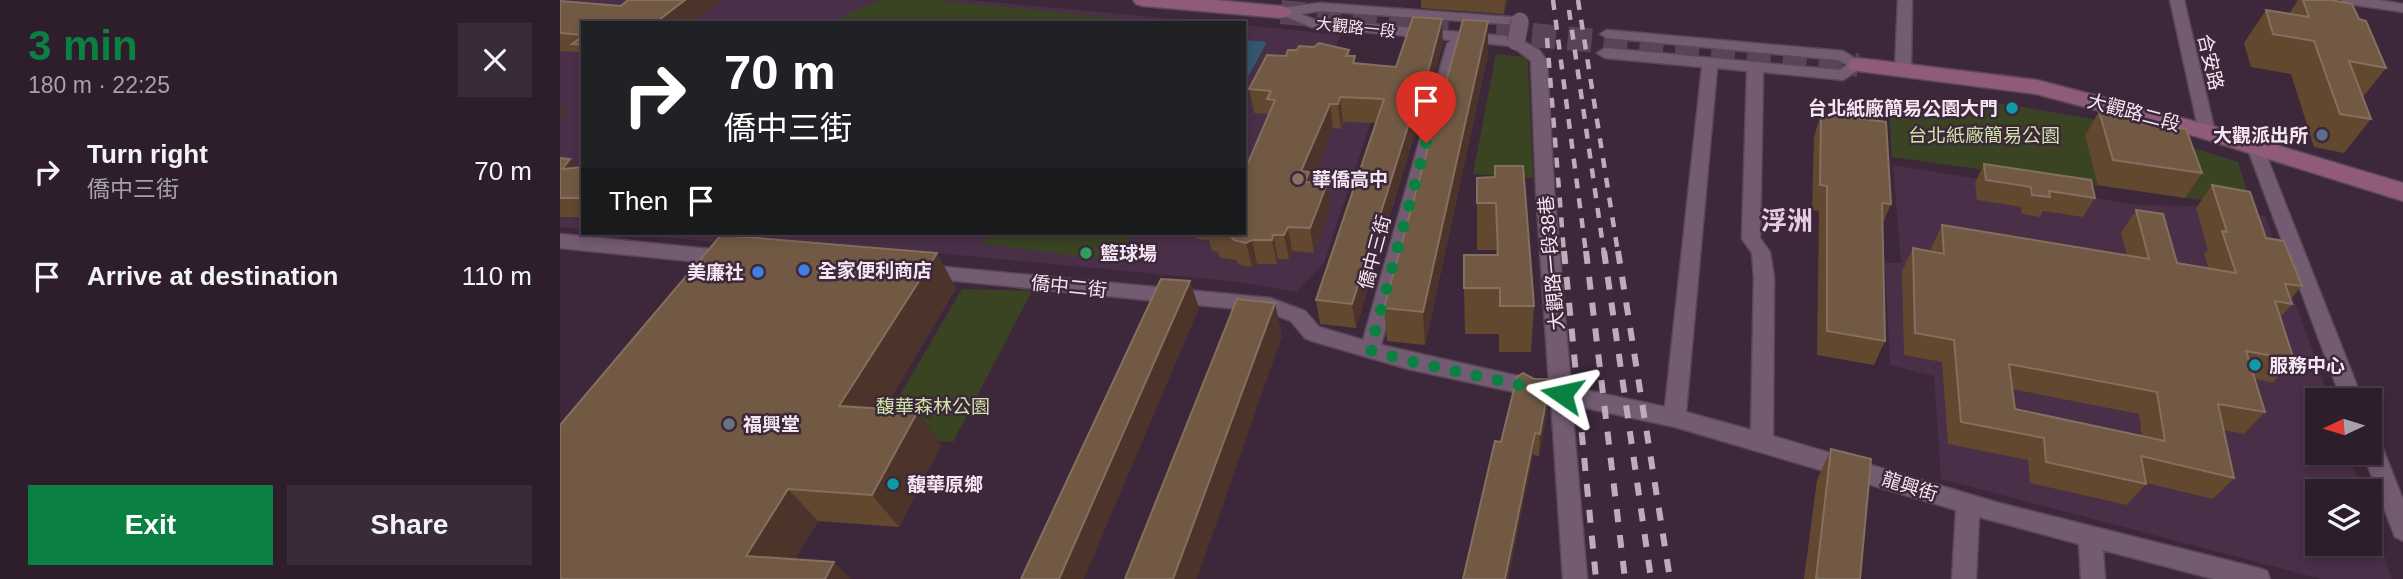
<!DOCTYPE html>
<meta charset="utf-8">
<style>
body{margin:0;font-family:Helvetica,"Noto Sans TC",sans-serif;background:#3a2b38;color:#f1f3f6;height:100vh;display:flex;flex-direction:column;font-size:26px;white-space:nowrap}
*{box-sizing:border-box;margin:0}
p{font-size:23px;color:#a7a2a9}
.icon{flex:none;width:38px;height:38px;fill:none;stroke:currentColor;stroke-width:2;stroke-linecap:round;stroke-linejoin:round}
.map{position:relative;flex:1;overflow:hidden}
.panel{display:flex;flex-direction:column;background:#2e1e2c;width:560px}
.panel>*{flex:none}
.guide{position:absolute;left:21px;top:21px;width:665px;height:214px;border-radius:0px;box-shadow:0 4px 10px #0003,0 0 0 2px #493c48;background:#202124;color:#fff;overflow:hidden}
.needle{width:46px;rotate:266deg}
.tools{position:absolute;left:1745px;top:388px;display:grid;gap:14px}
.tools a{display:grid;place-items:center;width:77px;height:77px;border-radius:0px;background:#2e1e2c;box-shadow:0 4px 10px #0003,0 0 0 2px #493c48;font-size:35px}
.pin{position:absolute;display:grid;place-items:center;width:60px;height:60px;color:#fff;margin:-72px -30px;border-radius:50% 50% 50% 0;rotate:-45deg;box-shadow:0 0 7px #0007}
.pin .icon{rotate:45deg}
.me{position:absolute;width:77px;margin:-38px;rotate:281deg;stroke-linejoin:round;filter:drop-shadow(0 0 5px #0008)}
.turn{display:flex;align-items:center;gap:24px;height:147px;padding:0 28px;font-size:32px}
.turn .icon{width:91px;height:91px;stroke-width:2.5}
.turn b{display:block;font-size:49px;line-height:60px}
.then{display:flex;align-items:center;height:66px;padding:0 28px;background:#0003;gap:14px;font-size:26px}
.round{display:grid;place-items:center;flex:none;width:74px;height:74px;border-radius:0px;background:#3a2b38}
.overview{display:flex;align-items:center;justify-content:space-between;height:119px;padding:0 28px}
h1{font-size:42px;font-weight:600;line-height:52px;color:#0b8043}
.action{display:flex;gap:14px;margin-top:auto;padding:14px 28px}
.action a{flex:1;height:80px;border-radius:0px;background:#0b8043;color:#fff;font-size:28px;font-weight:600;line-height:80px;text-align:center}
.action a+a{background:#3a2b38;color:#f1f3f6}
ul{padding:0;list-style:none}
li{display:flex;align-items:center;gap:21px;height:105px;padding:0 28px}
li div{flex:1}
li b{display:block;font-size:26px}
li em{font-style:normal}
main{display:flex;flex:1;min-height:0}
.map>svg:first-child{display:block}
.built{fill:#492f47}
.green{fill:#3a4422}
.water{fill:#34576e}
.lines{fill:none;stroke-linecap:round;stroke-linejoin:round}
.secondary-tunnel{stroke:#584456;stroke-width:24;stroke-dasharray:24 12;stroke-linecap:butt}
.minor-casing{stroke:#594858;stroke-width:3}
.secondary-casing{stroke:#594858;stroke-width:3}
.minor{fill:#735b71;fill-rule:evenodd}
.secondary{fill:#905a7a;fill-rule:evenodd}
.rail-far1{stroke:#bdadbb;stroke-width:4.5;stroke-dasharray:10 10;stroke-linecap:butt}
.rail{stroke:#bdadbb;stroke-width:6;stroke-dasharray:13 13;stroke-linecap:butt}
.minor-bridge-casing{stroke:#594858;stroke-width:19;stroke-linecap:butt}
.minor-bridge{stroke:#735b71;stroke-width:17}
.wall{fill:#61482f;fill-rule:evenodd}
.shaded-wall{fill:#4c342b}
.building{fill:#715944;stroke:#856f5f;stroke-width:2;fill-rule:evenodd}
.route{stroke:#0b8043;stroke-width:12;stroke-dasharray:0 21.6}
.culture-dot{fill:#0f9aa8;stroke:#3d283b;stroke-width:2.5}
.service-dot{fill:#5c6f8a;stroke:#3d283b;stroke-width:2.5}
.education-dot{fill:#8d6e63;stroke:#3d283b;stroke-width:2.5}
.leisure-dot{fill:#2e9e5b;stroke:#3d283b;stroke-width:2.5}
.shop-dot{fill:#3f7fe0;stroke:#3d283b;stroke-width:2.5}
.worship-dot{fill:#6b7280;stroke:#3d283b;stroke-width:2.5}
.labels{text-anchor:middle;stroke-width:5;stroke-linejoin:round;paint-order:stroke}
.far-street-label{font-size:16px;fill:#f4e6f2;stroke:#3d283b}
.street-label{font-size:19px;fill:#f4e6f2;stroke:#3d283b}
.poi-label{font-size:19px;font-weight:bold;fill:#f4e6f2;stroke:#3d283b;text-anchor:start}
.park-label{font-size:19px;fill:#cee4a5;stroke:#3d283b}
.district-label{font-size:26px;font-weight:bold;fill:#e8cce5;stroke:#3d283b}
</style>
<main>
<section class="panel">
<div class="overview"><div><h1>3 min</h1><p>180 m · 22:25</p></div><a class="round"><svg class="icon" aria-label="close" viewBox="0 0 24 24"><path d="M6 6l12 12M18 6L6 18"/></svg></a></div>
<ul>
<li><svg class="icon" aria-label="right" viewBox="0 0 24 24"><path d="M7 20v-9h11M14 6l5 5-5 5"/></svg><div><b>Turn right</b><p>僑中三街</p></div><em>70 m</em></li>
<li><svg class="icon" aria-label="arrive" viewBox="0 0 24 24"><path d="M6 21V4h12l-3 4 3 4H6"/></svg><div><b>Arrive at destination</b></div><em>110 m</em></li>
</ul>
<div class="action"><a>Exit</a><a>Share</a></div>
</section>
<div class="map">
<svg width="1843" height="579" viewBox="0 0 1843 579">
<rect width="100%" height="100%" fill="#3d283b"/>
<path class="built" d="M0,0H407L663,23H23V230L0,227Z
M684,25L781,35L768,63L821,91L764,263L736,292L679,282L356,251L276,245L167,243L49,233H684Z
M1333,165L1578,205L1638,206L1705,216L1770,401H1757V453H1788L1802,492H1757V544H1810V514L1832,579H1761L1381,479L1374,376L1330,365L1325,263H1341Z"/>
<path class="green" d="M320,0H375L601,23H268Z
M936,54L963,57L968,62L973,178L913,174Z
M1421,100L1549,122L1678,162L1692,207L1332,157L1329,105Z
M431,233H573L558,261L423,244Z
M402,289L472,291L393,442L316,436Z"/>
<path class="water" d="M684,40L707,42L684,84Z"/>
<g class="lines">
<path class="secondary-tunnel" d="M721,12L1298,65"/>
<g class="minor-casing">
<path id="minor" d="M1338,0H1352L1351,69L1343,74L1335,69Z
M1610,0H1624L1655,132L1653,136H1641L1639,132Z
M1781,0H1818L1843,4V12L1788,4Z
M760,3L965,18L967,21L965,24L960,25L760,11L740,14L753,19L956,37L979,50L987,61L994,190L1011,387L1105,407L1142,67L1045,58L1037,53L1045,48L1280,70L1287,65L1279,60L1047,38L1040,34L1047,30L1283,51L1306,65L1283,80L1203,72L1200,238L1210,252L1214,277L1213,436L1439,503L1698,568L1707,571L1710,579H1654L1543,550L1545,579H1521L1519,544L1419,517L1416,579H1392L1396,510L1115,427L1012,405L1027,579H1003L991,400L848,369L752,341L745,338L731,321L708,312L357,277L355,272L357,267L364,265L710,298L745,311L759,327L803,340L887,44L891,40L751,27L714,12L721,8ZM901,41L952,46L971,61L976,190L989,383L821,345L903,44ZM1157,68L1187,71L1182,239L1192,253L1194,277L1191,430L1126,412Z
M1695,142L1703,147L1803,401H1782L1687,147Z
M0,234L170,251L177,253L179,258L177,263L170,265L0,248Z
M1810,434L1818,436L1843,500V541L1835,537L1803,453H1810Z"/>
</g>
<g class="secondary-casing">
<path id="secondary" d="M573,0H655L721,6L728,8L732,12L728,16L721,18L583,6L576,4Z
M1298,58L1477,80L1656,127L1843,183V201L1638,137L1476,94L1290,70L1287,65L1290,60Z"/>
</g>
<use href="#minor" class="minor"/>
<use href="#secondary" class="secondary"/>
<path class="rail-far1" d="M993,0L1026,253
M1018,0L1058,253
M1009,10L1044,253
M987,38L1004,253"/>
<path class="rail" d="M1004,251L1036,579
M1026,251L1065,579
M1044,251L1091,579
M1058,251L1110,579"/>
<g class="minor-bridge-casing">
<path id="minor-bridge" d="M956,42L960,21"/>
</g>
<use href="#minor-bridge" class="minor-bridge"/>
</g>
<path class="wall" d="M161,0L23,23V58L18,52L0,51V1L61,6Z
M861,0H948L944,14L861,8Z
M1738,0H1770L1799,19L1826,68L1803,97L1811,119L1784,153L1754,147L1731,74L1691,67L1684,43L1706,10L1729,14Z
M883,43L866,107L863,106L796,328L760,324L756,300L816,123L783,122L781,129L773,128L751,183L767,184L770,209L754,253L732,251L729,259H718L717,264H697L692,267L680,265L676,260L660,258L658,252L652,251L649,240L636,239L634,233H684L688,163L709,114L694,113L689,89L726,56L737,50H789L790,56L796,63L836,67Z
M928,54L865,345L827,341L824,308Z
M1539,111L1642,173L1625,198L1538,185L1525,136Z
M1261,113L1331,204L1323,223L1325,341L1314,365L1257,355L1259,211L1252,210L1254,137Z
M0,158L18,168L23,167V217H0Z
M1424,164L1535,198L1523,217L1483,211L1480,217L1462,214L1461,207L1417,200L1415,183Z
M935,177L974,306L971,352H939V334H905L904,288L936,255V250H917V178Z
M1652,185L1706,238L1742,286L1731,299L1732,304L1720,318L1734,360L1713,383L1695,379L1705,412L1684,434L1664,430L1674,478L1653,499L1586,483V484L1567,505L1470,483L1468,460L1388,444L1382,362L1344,355L1342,271L1353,248L1372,252L1371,248L1382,225L1567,255L1561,233L1576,210L1617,263L1649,269L1644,254L1648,250L1636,208ZM1452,389L1579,414L1582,436L1455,409Z
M396,288L324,409L381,445L339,527L258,521L235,559L0,579Z
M989,402L979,456L973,455L948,579H903L941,442Z
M1271,449L1300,579H1244L1257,480Z"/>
<path class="shaded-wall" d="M125,0H161L132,23H95Z
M945,0H948L944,14Z
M882,19L883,43L866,107L865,83Z
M928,21V54L865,345L863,312Z
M862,82L863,106L796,328L792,304Z
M780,97L783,122L781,129L778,104Z
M770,104L773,128L751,183L749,207L741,171Z
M0,105L7,113L0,119Z
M10,159L23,173L2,169Z
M767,184L770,209L754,253L750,228Z
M728,227L732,251L729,259L724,235Z
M713,235L718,259L717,264L712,240Z
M692,240L697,264L692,267L686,243Z
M377,253L396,288L306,439L279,406Z
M630,281L639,308L524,579H499Z
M715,303L722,336L637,579H613Z
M990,379L989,402L979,456L980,434Z
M358,411L381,445L339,527L312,495Z
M975,433L973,455L948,579H945Z
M228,489L258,521L224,579L186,556Z
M274,562L291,579H265Z"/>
<path class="building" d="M68,0H125L95,23H23V35L0,33V1L61,6Z
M1743,0H1770L1792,4L1799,19L1806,21L1826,68L1789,61L1811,119L1780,114L1754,41L1713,34L1706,10L1749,17Z
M853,17L882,19L865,83L862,82L792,304L756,300L824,99L780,97L778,104H770L741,171L749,172L745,182L767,184L750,228L728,227L724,235H713L712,240H692L686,243L674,240L670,235L653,234L654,233H684V164L688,163L715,100L707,99L711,91L689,89L707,55L726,56L728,50H737L739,46L754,47L759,43L789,50L786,56H795L793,63L836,67Z
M903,20L928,21L863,312L824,308Z
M23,36V45L12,44Z
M1539,111L1576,116L1578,123L1626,129L1642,173L1553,160Z
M1261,113L1326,122L1331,204L1322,203L1325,341L1267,331V186L1260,185Z
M0,158L10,159L2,169L23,167V198H0Z
M1424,164L1531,180L1535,198L1489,191L1490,197L1472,195L1471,187L1426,180Z
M935,166H963L974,306H940V288H904V255H938L936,203H917V178L935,177Z
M1652,185L1690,192L1706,238L1724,241L1742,286L1725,284L1732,304L1715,301L1734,360L1686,351L1705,412L1658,404L1674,478L1581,456L1586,484L1486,462L1484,438L1401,422L1394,340L1355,333L1353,248L1384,254L1382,225L1589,259L1576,210L1603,214L1617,263L1676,273L1662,231L1667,232ZM1449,364L1597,392L1605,441L1455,409Z
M161,235L377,253L279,406L358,411L312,495L228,489L186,556L274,562L265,579H0V425Z
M601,279L630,281L499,579H461Z
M677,299L715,303L613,579H565Z
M963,373L974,379H990L980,434L975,433L945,579H903L935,441L941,442L957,377Z
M1271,449L1311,459L1300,579H1256Z"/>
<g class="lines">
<path class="route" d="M866,143L810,350L848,361L1002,394"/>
</g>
<g class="culture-dot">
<circle cx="1452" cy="108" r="7"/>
<circle cx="1695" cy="365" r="7"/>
<circle cx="333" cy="484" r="7"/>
</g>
<circle class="service-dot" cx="1762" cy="135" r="7"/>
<circle class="education-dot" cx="738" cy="179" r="7"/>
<circle class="leisure-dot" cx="526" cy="253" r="7"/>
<g class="shop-dot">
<circle cx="244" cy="270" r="7"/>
<circle cx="198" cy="272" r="7"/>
</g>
<circle class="worship-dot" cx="169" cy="424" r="7"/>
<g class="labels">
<g class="far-street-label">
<text transform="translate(796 27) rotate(6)" y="6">大觀路一段</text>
</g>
<g class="street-label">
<text transform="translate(1651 62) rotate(77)" y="7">合安路</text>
<text transform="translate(1574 112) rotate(15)" y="7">大觀路二段</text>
<text transform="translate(814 252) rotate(-75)" y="7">僑中三街</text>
<text transform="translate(991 263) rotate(-95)" y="7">大觀路一段38巷</text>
<text transform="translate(509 286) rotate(6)" y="7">僑中二街</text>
<text transform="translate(1350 486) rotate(17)" y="7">龍興街</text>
</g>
<g class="poi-label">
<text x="1438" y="115" text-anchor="end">台北紙廠簡易公園大門</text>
<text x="1748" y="142" text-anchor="end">大觀派出所</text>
<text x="752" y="186">華僑高中</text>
<text x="540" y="260">籃球場</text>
<text x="258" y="277">全家便利商店</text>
<text x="184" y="279" text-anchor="end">美廉社</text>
<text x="1709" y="372">服務中心</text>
<text x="183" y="431">福興堂</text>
<text x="347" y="491">馥華原鄉</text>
</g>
<g class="park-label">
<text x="1424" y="142">台北紙廠簡易公園</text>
<text x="373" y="413">馥華森林公園</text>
</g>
<g class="district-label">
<text x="1227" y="230">浮洲</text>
</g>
</g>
</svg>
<div class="tools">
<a><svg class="needle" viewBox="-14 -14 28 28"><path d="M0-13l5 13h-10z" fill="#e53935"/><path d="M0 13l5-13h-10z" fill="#a7a2a9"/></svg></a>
<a><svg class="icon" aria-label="layers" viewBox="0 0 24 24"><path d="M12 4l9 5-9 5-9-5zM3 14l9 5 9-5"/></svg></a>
</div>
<div class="pin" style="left:866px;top:143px;background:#d93025"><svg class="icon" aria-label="arrive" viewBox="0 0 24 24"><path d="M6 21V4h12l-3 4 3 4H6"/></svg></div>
<svg class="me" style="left:1002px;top:394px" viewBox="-20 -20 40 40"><path d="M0-17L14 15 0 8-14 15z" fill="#0b8043" stroke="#fff" stroke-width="4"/></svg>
<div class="guide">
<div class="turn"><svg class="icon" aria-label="right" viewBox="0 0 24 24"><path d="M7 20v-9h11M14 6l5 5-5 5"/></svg><div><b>70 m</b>僑中三街</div></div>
<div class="then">Then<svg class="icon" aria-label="arrive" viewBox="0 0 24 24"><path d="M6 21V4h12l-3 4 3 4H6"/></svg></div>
</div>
</div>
</main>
